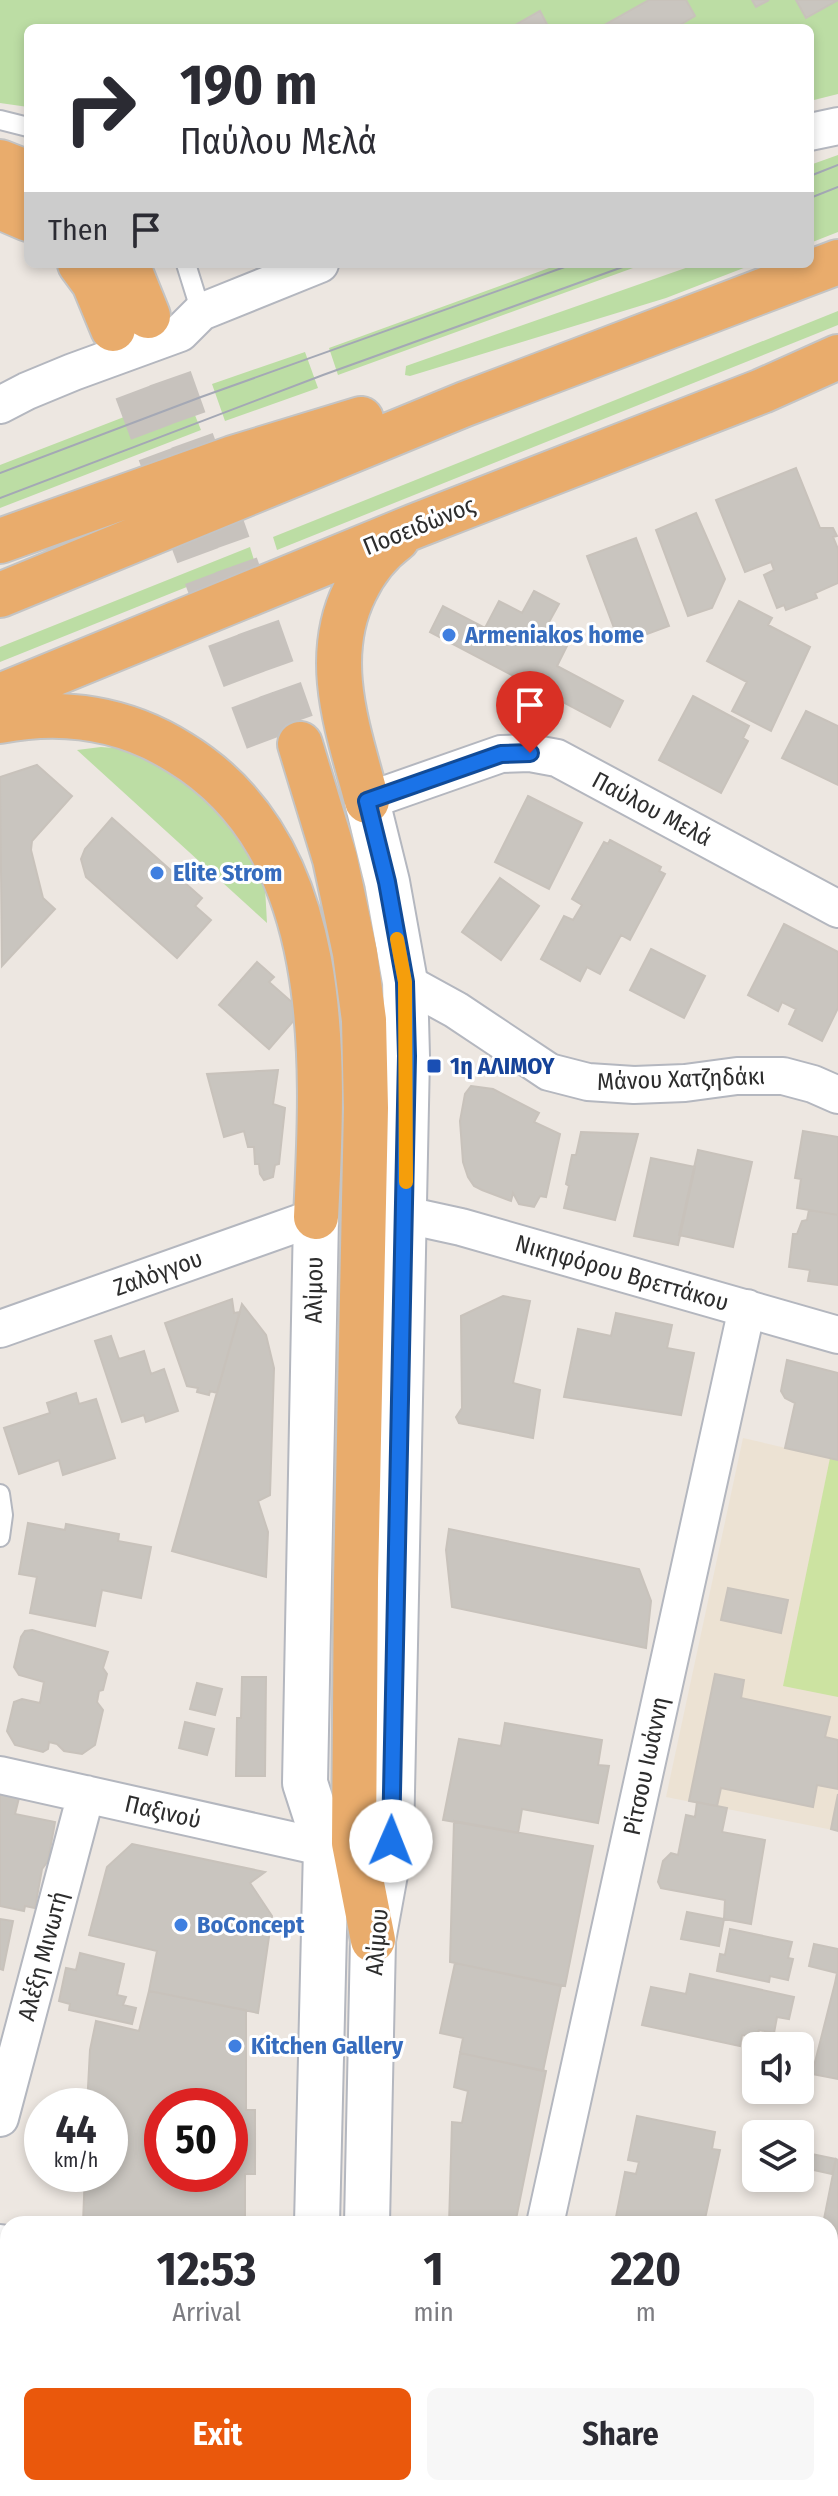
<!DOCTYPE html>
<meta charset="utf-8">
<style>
body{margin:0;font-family:"Fira Sans Condensed",sans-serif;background:#f7f7f7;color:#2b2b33;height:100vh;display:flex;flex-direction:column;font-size:30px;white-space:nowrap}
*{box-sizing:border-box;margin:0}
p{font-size:26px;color:#7c7c81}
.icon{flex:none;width:44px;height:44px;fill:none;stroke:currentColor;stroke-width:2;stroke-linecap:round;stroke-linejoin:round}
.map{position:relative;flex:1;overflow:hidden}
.side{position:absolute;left:0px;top:2216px;width:838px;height:280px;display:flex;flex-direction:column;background:#fff;border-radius:24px 24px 0 0;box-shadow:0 4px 12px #0003}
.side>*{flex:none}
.guide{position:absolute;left:24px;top:24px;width:790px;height:244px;border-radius:12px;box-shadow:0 4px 12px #0003;background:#fff;color:#2b2b33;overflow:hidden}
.controls{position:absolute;left:742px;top:2032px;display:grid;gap:16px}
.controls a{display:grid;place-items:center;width:72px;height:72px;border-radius:12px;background:#fff;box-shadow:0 4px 12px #0003;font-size:40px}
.speed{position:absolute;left:24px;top:2088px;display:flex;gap:16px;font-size:40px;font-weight:700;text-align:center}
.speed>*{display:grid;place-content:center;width:104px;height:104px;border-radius:50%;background:#fff;box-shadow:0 4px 12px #0003;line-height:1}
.speed small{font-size:20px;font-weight:400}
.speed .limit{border:12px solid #d22;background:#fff;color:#111}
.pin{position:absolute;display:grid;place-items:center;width:68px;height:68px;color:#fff;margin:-82px -34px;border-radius:50% 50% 50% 0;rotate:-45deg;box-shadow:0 0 8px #0007}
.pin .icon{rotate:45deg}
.me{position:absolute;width:88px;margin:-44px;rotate:1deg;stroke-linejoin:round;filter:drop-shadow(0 0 6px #0008)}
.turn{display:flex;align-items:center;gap:28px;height:168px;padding:0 24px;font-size:36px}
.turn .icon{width:104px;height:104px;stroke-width:2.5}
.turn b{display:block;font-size:56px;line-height:68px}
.then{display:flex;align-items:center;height:76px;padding:0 24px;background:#0003;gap:16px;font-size:30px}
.eta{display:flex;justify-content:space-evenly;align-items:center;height:136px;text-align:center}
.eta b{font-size:48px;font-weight:700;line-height:56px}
.primary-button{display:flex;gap:16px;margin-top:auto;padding:16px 24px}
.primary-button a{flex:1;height:92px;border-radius:12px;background:#ea580c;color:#fff;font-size:32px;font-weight:700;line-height:92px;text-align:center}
.primary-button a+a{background:#f7f7f7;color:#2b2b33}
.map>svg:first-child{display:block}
.education{fill:#ece2d3}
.green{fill:#bcdda4}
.pitch{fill:#cce3a1}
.building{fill:#c9c5bf;stroke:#c8c2bb;stroke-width:2;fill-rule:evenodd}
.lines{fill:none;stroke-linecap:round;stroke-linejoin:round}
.trunk-tunnel{stroke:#c7c2bd;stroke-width:44;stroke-dasharray:44 22;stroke-linecap:butt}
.service-casing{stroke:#b4b7bf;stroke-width:22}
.minor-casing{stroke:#b4b7bf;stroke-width:40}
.secondary-casing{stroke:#b4b7bf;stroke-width:48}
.trunk-casing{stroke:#c4c4c4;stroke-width:48}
.service{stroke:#fff;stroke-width:18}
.minor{stroke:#fff;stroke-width:36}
.secondary{stroke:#fff;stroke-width:44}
.trunk{stroke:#e9ac6c;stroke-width:44}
.tram{stroke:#a4a8b5;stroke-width:2}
.route-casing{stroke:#114b97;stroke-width:20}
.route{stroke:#1a73e8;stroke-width:14}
.slow{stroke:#f59e0b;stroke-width:14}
.shop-dot{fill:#3f7fe0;stroke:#fff;stroke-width:3}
.transit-dot{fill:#1a4fb4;stroke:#fff;stroke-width:3}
.labels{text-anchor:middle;stroke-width:6;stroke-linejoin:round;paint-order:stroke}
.street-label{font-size:24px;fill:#2d2d2d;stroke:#fff}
.shop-label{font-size:24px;font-weight:bold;fill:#366cbe;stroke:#fff;text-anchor:start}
.transit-label{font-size:24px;font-weight:bold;fill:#164399;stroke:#fff;text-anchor:start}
</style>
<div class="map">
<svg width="838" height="2496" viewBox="0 0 838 2496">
<rect width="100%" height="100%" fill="#ede7e1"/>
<path class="education" d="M743,1438L838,1460V1831L666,1797Z"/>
<path class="green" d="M0,0H838V94L810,101V28H28V107L0,103Z
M838,155V232L810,243V165Z
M560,264H644L338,375L329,348Z
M697,264H754L666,298L410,376L405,375L406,366Z
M838,311V325L277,550L273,537Z
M305,352L318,388L225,421L212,384Z
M186,393L201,430L0,508V465Z
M250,547L254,560L0,662V647Z
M101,747L128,749L151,757L234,820L265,887L267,923L77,750Z"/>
<path class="pitch" d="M830,1458L838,1460V1697L783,1686Z"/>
<path class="building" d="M649,0H686L695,16L675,28H599Z
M752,0H769L756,7Z
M796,0H838L806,18Z
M540,11L549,28H510Z
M796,468L820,528H833L837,536L833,537L838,549V583L815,593L817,598L786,610L784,605L777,608L764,575L774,570L771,562L745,572L716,500Z
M696,513L725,579L712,608L688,616L656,530Z
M636,538L669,626L620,644L587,556Z
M534,591L559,604L543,633L567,646L557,666L623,701L610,727L430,632L443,606L485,628L499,601L522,613Z
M739,601L772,618L768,625L810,647L771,731L732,711L747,682L707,661Z
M693,696L749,726L743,738L748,741L721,793L659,760Z
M806,711L838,726V785L782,758Z
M37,765L72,796L32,841L31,850L43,898L55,909L2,966L0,777Z
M528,796L582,823L549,889L495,862Z
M112,818L202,898L195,906L211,920L177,958L86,877L81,859L85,849Z
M610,840L661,867L659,871L665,874L630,940L621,935L600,974L587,967L580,981L541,959L564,916L573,920L582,905L572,899L604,842L608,844Z
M500,878L539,906L501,960L462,932Z
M784,924L838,952V1008L822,1041L789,1024L796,1009L782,1002L778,1011L748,995Z
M651,949L705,976L684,1018L630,990Z
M257,962L274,977L269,982L302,1011L269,1049L219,1005Z
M278,1070L273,1104L285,1108L279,1164L275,1165L273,1177L264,1180L260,1174L259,1164H255L254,1147H248L244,1131L224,1137L207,1074Z
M471,1086L493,1089L539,1113L534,1122L560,1134L546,1197L540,1196L534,1207L519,1204L513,1193L511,1201L482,1190L474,1186L468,1177L463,1162L460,1121L465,1094Z
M803,1131L838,1137V1215L797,1208L801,1179L795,1178Z
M581,1132L638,1134L615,1220L564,1208L569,1186L566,1184L572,1155H576Z
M698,1150L752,1162L733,1247L679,1235Z
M651,1158L695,1167L678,1245L634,1236Z
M809,1210L838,1215V1285L808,1281L810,1270L789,1267L793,1234H797L802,1221L807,1220Z
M503,1296L530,1301L513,1383L540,1390L533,1438L459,1423L456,1417L462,1408L461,1316Z
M232,1299L234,1313L240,1312L217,1393L210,1391L209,1395L197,1392L198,1388L187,1386L165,1323Z
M242,1304L266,1335L274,1368L270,1495L258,1501L268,1532L266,1577L172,1551Z
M616,1313L672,1325L667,1348L694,1353L681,1415L564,1397L578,1329L611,1336Z
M111,1336L119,1359L144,1351L151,1374L164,1369L178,1411L146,1422L144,1415L122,1422L95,1341Z
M787,1360L838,1373V1460L785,1448L795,1403L785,1398L781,1391Z
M76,1393L79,1404L96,1399L115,1458L63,1475L59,1460L19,1474L4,1428L50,1413L47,1403Z
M28,1523L65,1530L66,1524L119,1534L118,1541L151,1547L141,1598L102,1590L95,1626L30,1613L37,1577L19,1574Z
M449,1529L639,1569L651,1601L646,1648L452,1607L446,1550Z
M728,1588L788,1600L781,1633L721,1620Z
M32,1630L108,1652L103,1668L107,1674L103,1690L99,1691L97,1702L103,1710L95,1745L82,1754L64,1751L57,1744L49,1742L48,1749L43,1752L15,1745L7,1731L14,1702L22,1699L40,1703L44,1682L19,1675L14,1667L21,1637L25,1631Z
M715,1674L744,1680L741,1698L830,1717L825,1737L838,1740V1789L817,1785L813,1807L721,1788L717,1806L689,1801Z
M242,1677H266L265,1776H236L237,1718H241Z
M197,1683L222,1689L215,1715L190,1709Z
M185,1722L214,1729L207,1755L179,1748Z
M505,1723L602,1740L598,1765L609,1766L598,1823L522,1809L518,1833L443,1820L459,1739L501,1746Z
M0,1794L19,1798L15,1814L55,1822L48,1861L42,1869L35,1908L25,1906L24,1911L0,1906Z
M838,1794V1831L831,1829Z
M697,1802L727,1808L722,1832L765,1840L751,1924L724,1919L725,1900L661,1888L658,1882L663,1861L671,1853L678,1855L686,1815L695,1817Z
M454,1821L593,1846L565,1986L450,1962Z
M132,1844L265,1872L250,1883L272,1916L258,2013L149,1991L157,1951L89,1935L107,1867Z
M687,1912L724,1919L719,1946L681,1939Z
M0,1919L13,1921L3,1970L0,1969Z
M730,1929L792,1942L788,1958L793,1959L788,1980L770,1976L769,1982L717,1971L720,1954L725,1955Z
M814,1944L838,1949V1984L835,1983L837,1973L809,1966Z
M80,1953L124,1964L117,1995L126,1997L123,2005L136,2008L132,2024L69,2010L70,2004L59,2001L66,1968L76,1970Z
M455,1963L561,1986L543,2071L460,2053L463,2038L440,2033Z
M690,1974L794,1997L789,2019L777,2017L774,2033L759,2030L757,2037L742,2035L740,2046L642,2025L651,1987L686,1994Z
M835,1983L838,1984V2079L812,2074Z
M149,1991L246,2010V2110H255V2174H245V2224H97L83,2222L85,2174H110V2106H87L90,2050L96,2021L139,2031ZM162,2106H230V2174H162Z
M460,2053L546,2071L515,2224H449L452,2122L462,2123L468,2091L454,2087Z
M637,2116L715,2132L712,2149L720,2150L705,2219L697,2218L696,2224H651L616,2217L625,2172L636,2174L639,2162L628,2160Z
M802,2152L836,2159L832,2174L800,2167Z
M836,2159L838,2160V2301L835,2300L832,2312L830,2311V2224H823Z
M618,2217L651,2224H617Z
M632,2488H704L702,2496H639L630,2494Z"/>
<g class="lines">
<path class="trunk-tunnel" d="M148,316L292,723
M113,329L273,756"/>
<g class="service-casing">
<path id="service" d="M0,120L28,127
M186,264L201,312
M0,1494L3,1515L0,1537
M487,2496L489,2488"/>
</g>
<g class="minor-casing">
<path id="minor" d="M810,132L838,126
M0,405L27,391L73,372L180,333L201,312L320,264
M367,801L501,754L530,753L557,758L838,909
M405,982L456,1010L549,1072L588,1082L634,1085L685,1083L737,1076H783L813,1084L838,1095
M406,1215L461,1227L838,1335
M0,1329L316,1217
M0,1775L326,1848
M0,2118L86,1794
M545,2224L747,1308
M0,2243L8,2244
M830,2420L838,2422"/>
</g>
<g class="secondary-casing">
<path id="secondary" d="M367,801L387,882L405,982L407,1056L391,1841L373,1940L367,2224
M316,1217L305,1783L326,1848L317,2224
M311,2496V2488
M361,2496V2488"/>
</g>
<g class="trunk-casing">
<path id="trunk" d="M0,162L28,173
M0,207L28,219
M80,264L94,283L113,329
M127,264L148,316
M0,541L233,458L361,419
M0,595L465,404L838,262
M0,696L415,526L762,391L838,357
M0,721C63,709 125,718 180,753C335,848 324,1059 316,1217
M300,744L335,859L355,953L364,1020L366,1108L356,1581L354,1843L373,1940
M367,801C349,732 321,660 355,591C365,570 378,553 397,539"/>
</g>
<use href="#service" class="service"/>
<use href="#minor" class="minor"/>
<use href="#secondary" class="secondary"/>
<use href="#trunk" class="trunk"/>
<path class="tram" d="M810,176L838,165
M810,198L838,187
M0,473L201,397L573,264
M0,498L323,375L631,264"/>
</g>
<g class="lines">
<g class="route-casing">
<path id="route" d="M391,1841L407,1056L405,982L387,882L367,801L501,754L530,753"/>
</g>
<use href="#route" class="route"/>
<path class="slow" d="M397,939L405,982L406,1182"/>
</g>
<g class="shop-dot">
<circle cx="449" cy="635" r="8"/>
<circle cx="157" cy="873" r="8"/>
<circle cx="181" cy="1925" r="8"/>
<circle cx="235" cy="2046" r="8"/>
</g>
<rect class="transit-dot" x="426" y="1058" width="16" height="16" rx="4"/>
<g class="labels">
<g class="street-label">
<text transform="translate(419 526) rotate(-22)" y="8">Ποσειδώνος</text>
<text transform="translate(652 809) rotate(28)" y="8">Παύλου Μελά</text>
<text transform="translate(681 1079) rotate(-2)" y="8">Μάνου Χατζηδάκι</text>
<text transform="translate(158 1273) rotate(-20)" y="8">Ζαλόγγου</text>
<text transform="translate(622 1273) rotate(16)" y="8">Νικηφόρου Βρεττάκου</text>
<text transform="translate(314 1290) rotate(-89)" y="8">Αλίμου</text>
<text transform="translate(646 1766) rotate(-78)" y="8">Ρίτσου Ιωάννη</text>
<text transform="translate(163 1812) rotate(13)" y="8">Παξινού</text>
<text transform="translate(377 1942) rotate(-85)" y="8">Αλίμου</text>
<text transform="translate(43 1956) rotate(-75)" y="8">Αλέξη Μινωτή</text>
</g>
<g class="shop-label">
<text x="465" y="643">Armeniakos home</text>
<text x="173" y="881">Elite Strom</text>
<text x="197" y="1933">BoConcept</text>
<text x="251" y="2054">Kitchen Gallery</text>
</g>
<g class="transit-label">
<text x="450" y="1074">1η ΑΛΙΜΟΥ</text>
</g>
</g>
</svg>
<div class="controls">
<a><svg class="icon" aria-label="sound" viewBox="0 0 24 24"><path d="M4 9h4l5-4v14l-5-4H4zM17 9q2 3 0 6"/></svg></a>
<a><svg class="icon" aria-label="layers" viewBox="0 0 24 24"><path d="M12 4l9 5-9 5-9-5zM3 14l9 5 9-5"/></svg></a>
</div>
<div class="speed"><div>44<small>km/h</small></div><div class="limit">50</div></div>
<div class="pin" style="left:530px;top:753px;background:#d93025"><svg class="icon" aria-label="arrive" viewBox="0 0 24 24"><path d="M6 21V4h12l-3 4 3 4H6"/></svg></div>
<svg class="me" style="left:391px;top:1841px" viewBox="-20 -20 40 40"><circle r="19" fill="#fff"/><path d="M0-13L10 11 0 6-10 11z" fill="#1a73e8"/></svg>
<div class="guide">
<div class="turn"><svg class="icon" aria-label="right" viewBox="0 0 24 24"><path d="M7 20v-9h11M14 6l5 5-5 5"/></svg><div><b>190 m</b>Παύλου Μελά</div></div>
<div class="then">Then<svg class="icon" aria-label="arrive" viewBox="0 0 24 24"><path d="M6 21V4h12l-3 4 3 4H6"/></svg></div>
</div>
<section class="side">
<div class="eta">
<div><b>12:53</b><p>Arrival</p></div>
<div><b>1</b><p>min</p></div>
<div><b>220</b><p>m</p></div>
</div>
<div class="primary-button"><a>Exit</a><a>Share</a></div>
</section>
</div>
